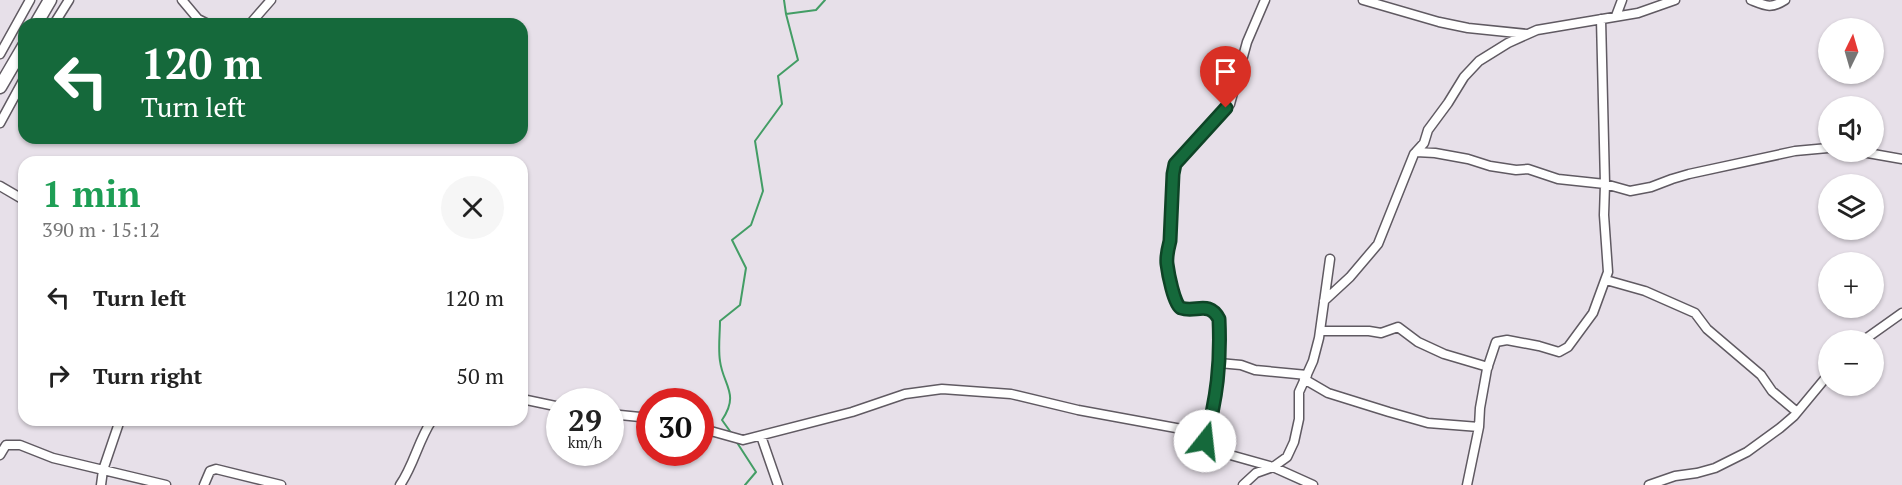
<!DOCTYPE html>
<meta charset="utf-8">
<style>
body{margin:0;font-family:"PT Serif",serif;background:#f6f6f6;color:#222;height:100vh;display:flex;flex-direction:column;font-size:22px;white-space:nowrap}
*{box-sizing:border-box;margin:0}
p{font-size:20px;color:#767676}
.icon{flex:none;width:33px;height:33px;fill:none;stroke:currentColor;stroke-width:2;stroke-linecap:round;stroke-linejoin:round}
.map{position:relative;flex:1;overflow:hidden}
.sheet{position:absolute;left:18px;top:156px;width:510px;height:270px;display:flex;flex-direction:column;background:#fff;border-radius:18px;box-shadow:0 2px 4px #0004}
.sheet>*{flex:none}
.top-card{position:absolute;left:18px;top:18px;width:510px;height:126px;border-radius:18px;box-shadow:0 2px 4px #0004;background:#15693b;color:#fff;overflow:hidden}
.needle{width:39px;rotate:5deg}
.fabs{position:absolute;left:1818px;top:18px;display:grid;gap:12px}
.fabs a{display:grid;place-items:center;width:66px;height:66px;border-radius:50%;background:#fff;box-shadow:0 2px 4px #0004;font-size:30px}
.speed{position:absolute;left:546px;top:388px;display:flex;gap:12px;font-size:30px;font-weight:700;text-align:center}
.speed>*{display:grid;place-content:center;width:78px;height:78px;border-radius:50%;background:#fff;box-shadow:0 2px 4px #0004;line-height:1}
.speed small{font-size:15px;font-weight:400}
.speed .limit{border:9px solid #d22;background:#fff;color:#111}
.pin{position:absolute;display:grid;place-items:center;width:51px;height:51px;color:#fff;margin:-62px -26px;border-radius:50% 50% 50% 0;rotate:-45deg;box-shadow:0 0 6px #0007}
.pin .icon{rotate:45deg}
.me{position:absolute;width:66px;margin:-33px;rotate:16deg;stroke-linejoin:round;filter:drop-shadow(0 0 4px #0008)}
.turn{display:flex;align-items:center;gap:21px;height:126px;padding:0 24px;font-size:27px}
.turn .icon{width:78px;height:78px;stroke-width:2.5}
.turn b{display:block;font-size:42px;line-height:51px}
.round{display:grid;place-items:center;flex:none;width:63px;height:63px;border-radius:32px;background:#f6f6f6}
.summary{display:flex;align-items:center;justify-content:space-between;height:102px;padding:0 24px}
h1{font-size:36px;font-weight:700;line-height:45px;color:#1e9e55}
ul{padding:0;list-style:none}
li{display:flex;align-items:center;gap:18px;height:78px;padding:0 24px}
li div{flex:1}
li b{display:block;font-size:22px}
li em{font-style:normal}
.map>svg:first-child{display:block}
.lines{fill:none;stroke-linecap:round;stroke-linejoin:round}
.stream{stroke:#439d65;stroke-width:2}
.minor-casing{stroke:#605a62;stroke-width:11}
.highway-casing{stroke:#605a62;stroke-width:15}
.minor{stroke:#fff;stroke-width:8}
.highway{stroke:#fff;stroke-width:12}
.route-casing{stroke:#0e4426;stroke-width:15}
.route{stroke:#15693b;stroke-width:10}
</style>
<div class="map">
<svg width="1902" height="485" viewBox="0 0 1902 485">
<rect width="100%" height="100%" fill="#e7e0e9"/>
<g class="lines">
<path class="stream" d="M784,0L786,14
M732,434L722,420C740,394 723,385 720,361C718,348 720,334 720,321L740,305L746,268L732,240L751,225L763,191L755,141L782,104L778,76L798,60L786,14L816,10L825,0
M736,441L756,472L745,485"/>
<g class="minor-casing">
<path id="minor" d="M182,0L198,19L208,24
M1363,0L1439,22L1468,28L1527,34
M1751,0C1766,6 1771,9 1785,0
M1616,16L1622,0
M54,24L69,0
M250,24L271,0
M0,54L30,0
M0,123L24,79
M1416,152L1435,153L1468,159L1490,166L1516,170L1528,169L1558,179L1605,184L1630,191L1651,187L1672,179L1689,174L1795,151L1828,148
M1862,152L1902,159
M0,186L24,200
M1606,280L1645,291L1695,313L1707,329L1761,375L1772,391L1797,412
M1324,301L1350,277L1378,244L1414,154L1424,143L1428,130L1448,103L1464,77L1479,61L1508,43L1537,30L1638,13L1675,0
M1320,331H1369L1381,333L1398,327L1418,342L1444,354L1488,367
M1864,340L1902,313
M1219,363L1241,365L1255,370L1307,375
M1304,379L1328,393L1389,412L1428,423L1479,427
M522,399L560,407
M610,414L650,418
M700,428L743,440L852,412L905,394L942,389L1011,394L1078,410L1187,430C1199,435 1205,445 1216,451L1273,467L1313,485
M761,436L778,485
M1205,441C1216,399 1221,363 1219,319C1211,304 1195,309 1181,307C1168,294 1165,258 1170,241L1173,174L1175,164L1179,159L1230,104L1247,42L1265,0
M0,455L6,445H20L53,458L166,485
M101,485L103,470L120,420
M204,485L210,471L216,469L281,485
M400,485C414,465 418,441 432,420
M1243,485L1256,473L1273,467L1287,457L1294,442L1299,419V392L1313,361L1319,338L1330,259
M1467,485L1479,427L1480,408L1487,369L1496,342L1507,340L1539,346L1559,352L1568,347L1593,313L1608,272L1604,215L1605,184L1601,19
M1649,485L1675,476L1697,473L1715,468L1747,452L1780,428L1794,416L1828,375"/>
</g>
<g class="highway-casing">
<path id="highway" d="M36,24L50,0
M0,87L24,46"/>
</g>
<use href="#minor" class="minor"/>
<use href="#highway" class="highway"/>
</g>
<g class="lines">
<g class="route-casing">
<path id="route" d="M1205,441C1217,399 1221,363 1219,319C1209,300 1196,313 1181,308C1174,305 1168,272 1167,264C1166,256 1168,249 1170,241L1173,174L1175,164L1226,108"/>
</g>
<use href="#route" class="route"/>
</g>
</svg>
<div class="fabs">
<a><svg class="needle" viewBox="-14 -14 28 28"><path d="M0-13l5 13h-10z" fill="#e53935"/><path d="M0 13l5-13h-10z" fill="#767676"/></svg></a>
<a><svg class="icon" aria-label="sound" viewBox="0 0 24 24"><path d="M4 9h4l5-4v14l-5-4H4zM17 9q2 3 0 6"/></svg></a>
<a><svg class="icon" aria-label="layers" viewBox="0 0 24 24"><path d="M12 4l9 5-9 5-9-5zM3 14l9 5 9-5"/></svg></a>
<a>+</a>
<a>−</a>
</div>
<div class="speed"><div>29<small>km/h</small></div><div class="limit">30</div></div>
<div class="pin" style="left:1226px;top:108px;background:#d93025"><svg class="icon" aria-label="arrive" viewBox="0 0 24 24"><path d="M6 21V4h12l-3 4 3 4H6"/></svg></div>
<svg class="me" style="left:1205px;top:441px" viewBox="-20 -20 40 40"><circle r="19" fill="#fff"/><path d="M0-13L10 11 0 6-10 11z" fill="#15693b"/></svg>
<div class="top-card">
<div class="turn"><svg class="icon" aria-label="left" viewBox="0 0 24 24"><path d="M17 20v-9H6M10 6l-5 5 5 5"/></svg><div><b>120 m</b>Turn left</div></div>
</div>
<section class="sheet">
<div class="summary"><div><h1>1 min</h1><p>390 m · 15:12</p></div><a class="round"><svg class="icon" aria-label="close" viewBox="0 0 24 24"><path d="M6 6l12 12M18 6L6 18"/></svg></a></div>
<ul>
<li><svg class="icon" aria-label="left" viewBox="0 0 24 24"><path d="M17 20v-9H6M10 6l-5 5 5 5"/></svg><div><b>Turn left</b></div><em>120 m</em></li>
<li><svg class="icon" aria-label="right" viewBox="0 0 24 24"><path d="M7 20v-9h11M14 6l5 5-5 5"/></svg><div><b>Turn right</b></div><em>50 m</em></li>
</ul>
</section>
</div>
